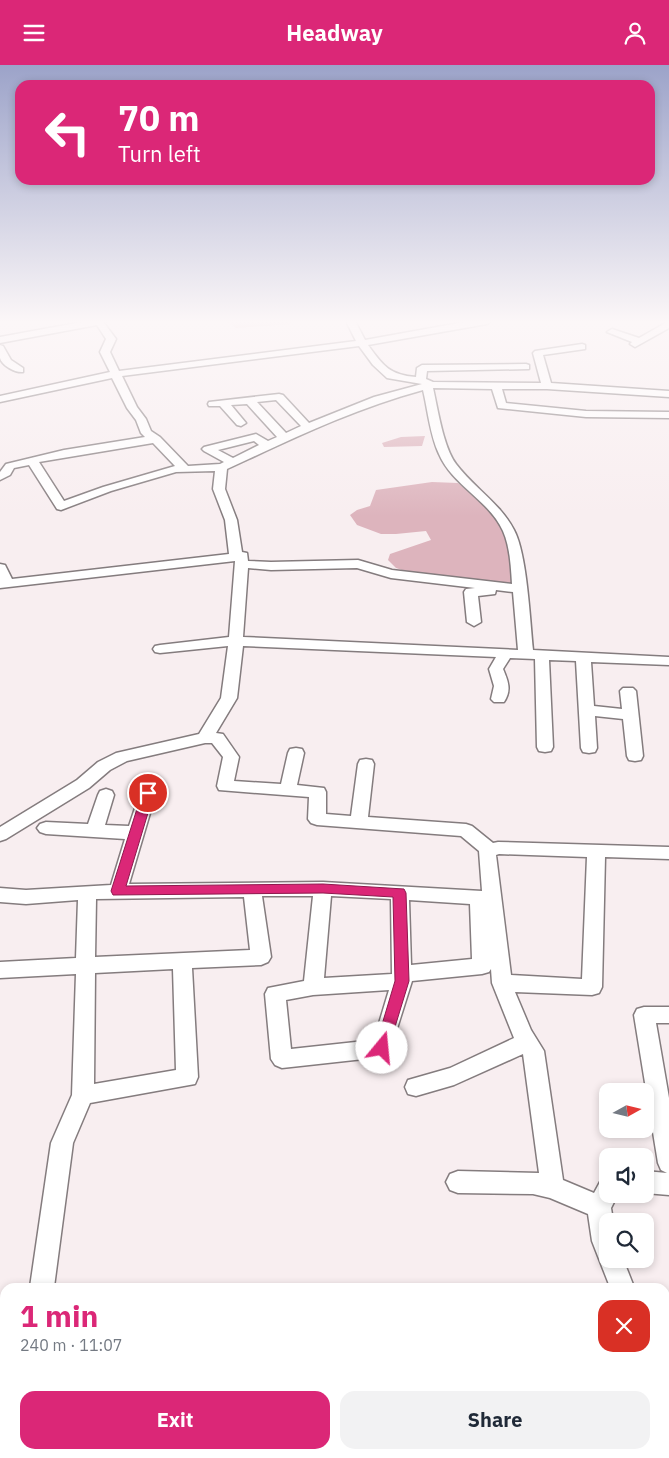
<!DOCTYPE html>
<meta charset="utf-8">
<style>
body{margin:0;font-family:"IBM Plex Sans",sans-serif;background:#f2f2f3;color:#1f2937;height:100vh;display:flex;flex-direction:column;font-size:19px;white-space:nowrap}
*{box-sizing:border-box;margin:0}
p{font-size:16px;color:#747a83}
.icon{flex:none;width:28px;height:28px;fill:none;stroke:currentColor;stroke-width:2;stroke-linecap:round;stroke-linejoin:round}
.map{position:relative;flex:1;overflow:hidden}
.panel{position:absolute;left:0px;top:1218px;width:670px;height:176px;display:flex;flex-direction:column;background:#fff;border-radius:15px 15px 0 0;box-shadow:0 2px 8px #0003}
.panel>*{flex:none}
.hud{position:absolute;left:15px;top:15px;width:640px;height:105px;border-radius:15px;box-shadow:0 2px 8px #0003;background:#db2777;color:#fff;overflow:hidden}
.needle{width:32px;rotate:82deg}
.fabs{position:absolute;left:599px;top:1018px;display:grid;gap:10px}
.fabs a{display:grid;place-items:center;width:55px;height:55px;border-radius:10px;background:#fff;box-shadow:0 2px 8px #0003;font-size:25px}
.pin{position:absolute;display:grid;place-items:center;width:42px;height:42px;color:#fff;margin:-21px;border:2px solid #fff;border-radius:50%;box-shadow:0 1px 5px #0007}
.me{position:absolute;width:55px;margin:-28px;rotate:17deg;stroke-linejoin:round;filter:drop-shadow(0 0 4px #0008)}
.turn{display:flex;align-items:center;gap:18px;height:105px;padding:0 20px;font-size:22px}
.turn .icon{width:65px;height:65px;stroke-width:2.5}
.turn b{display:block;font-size:35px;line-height:42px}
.round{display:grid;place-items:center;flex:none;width:52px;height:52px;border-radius:15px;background:#f2f2f3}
.overview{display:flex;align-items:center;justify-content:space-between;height:85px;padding:0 20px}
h1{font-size:30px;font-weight:700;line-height:38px;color:#db2777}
.button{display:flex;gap:10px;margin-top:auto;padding:10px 20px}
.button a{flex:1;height:58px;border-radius:15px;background:#db2777;color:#fff;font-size:20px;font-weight:700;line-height:58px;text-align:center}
.button a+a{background:#f2f2f3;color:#1f2937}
header{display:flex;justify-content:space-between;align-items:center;height:65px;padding:0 20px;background:#db2777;color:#fff;font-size:22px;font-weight:700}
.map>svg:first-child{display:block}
.green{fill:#ddb4bd}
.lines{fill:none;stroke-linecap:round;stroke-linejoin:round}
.street-casing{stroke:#847c7e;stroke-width:3}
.street{fill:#fff;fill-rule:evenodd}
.route{fill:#db2777;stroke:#8e194d}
</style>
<header><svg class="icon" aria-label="menu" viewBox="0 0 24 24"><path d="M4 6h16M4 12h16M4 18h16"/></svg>Headway<svg class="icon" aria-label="person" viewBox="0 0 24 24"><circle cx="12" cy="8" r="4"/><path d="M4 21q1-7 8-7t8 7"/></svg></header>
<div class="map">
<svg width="669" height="1393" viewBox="0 0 669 1393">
<rect width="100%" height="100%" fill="#f8eef0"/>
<path class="green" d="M227,256H289L291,259L236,263Z
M425,371L422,381L384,382L382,378L401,372Z
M432,417L458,418C502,453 510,464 512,520L414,509L396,503L388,495L390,489L431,475L426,466L396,469H381L357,460L350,450L357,445L370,441L376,425Z"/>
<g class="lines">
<g class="street-casing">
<path id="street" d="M87,256H107L104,258L116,274L110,287L119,306L356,276L346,256H355L365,275L470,256H491L487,259L368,280C383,301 390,310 416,312L417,303L422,300L526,299L529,300V304L427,306L426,314L433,317L541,318L533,288L535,286L582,279L585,280V284L543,290L551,318L669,326V332L547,324H502L506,338L586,346L669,347V353L586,352L498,343L492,324L433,323C438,345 443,381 456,399C474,423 500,438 514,465C527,489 530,556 533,585L669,592V600L591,597L594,641L622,644L620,626L623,623H633L636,626L643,691L641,695L635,696L629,695L627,691L623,654L595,651L597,683L595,687L589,688L583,687L581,683L576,596L549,595L553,682L551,686L545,687L539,686L537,682L535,594L510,593L503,604C508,616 512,625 504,637H494L491,634L494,621L489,604L496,592L243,581L237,633L216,668L223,669L239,692L234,716L281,719L288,688L290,684L296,683L302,684L304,688L297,720L324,723L326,727V749L351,751L358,699L360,695L366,694L372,695L374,699L368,752L466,759L472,761L493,778L498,777L669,782V794L605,792L602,922L599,928L592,930L515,927L531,965L544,986L563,1115L594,1128L600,1117L608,1114V1129H618L611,1143L613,1156H608V1194H623L634,1222H610L592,1176L588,1149L550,1133L533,1129L458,1128L450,1125L446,1117L450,1109L458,1106L539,1108L523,989L454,1020L416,1031L408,1029L405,1022L408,1015L450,1003L514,973L492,918L491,904L489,907L482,909L412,916L389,989L382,992L282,1003L275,1000L271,994L265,929L268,923L304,916L313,831H262L271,892L268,897L261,900L192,903L198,1012L195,1019L90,1038L73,1078L54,1222H30L51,1078L72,1030L76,909L0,913V897L76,893L78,835L26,839L0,837V823L26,825L111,820L125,774L46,769L40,767L37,763L40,759L46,757L88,759L98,730L100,726L106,724L112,726L114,730L105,760L129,761L140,728L142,724L148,722L154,724L156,728L129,819L323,817L482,826L479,786L461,771L317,760L311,758L308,754L309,732L219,725L217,721L223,692L212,678H205L127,696L110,705L89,723L6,774L0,776V762L77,715L98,697L116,688L199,669L221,633L228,581L160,588L155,587L153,584L155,581L160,580L229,572L235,496L0,523V499L5,500L12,514L229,489L225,455L213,424L215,406L176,407L111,426L61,445L57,444L29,400L14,403L10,410L0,415V407L6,399L64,385L145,372L141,368L136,355L127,343L112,313L0,337V331L110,307L100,287L106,274L97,260L0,278V272ZM359,281L373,300L387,313L422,319L374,332L309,358L283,330L279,329L209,337L208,339L209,341H220L237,360L241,361L246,358L231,340L247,339L277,372L268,376L256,369L204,382L202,384L204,386L224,397L220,399L188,401L160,372L151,366L146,354L137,342L122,311ZM423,325C428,346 430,370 439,389C452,420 489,435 503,466C510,482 511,502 512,519L392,505L358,495L271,497L248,496L247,488L242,487L237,455L225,424L227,404C292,374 353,344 423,325ZM276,335L301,361L286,368L257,337ZM254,376L259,380L233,393L218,385ZM153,378L175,401L103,422L64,436L39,397ZM248,503L271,505L357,503L391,513L475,523L466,524L464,527L467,557L474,561L481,557L478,531L495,529L496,525L513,527L518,585L243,572ZM499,789L587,792L582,914L511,910L496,790ZM331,831L391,834L392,909L324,913ZM244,832L250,885L95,892L96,834ZM409,835L470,839L472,894L411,900ZM173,904L176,1005L94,1019L95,908ZM389,925L374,975L291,984L286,935L313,930Z
M669,256V263L635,282L630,279L632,277L607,267L612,264L639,273Z
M0,280L3,281L11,295L23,303V307C16,308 2,301 0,293C0,289 0,284 0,280Z
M644,942H669V958H656L669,1033V1130L645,1128V1106L667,1108L661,1105L658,1098L634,950L637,944Z
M665,1317L669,1318V1353L665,1352Z
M45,1389H73V1393H45Z"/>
</g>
<use href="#street" class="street"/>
</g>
<linearGradient id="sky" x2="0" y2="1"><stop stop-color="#9ca3c9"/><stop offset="0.57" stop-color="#fcf7f8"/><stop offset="1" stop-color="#fcf7f8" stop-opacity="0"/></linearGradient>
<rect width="669" height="451" fill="url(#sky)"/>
<path class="route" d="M148,724L154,728L126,821L323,819L404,824L406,828L409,916L387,988L382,990L377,988L375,983L395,916L393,832L323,828L113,830L111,826L142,728Z"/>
</svg>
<div class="fabs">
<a><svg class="needle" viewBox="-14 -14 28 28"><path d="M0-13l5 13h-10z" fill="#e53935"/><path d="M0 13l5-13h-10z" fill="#747a83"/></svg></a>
<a><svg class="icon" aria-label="sound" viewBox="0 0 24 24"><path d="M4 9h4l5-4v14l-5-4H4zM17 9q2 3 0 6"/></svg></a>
<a><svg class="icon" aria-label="search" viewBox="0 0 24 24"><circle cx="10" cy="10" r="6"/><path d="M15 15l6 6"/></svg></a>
</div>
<div class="pin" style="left:148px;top:728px;background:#d93025"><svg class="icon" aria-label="arrive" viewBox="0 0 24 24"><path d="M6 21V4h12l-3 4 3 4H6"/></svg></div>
<svg class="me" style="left:382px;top:983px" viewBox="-20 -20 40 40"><circle r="19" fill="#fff"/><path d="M0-13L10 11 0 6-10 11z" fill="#db2777"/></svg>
<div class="hud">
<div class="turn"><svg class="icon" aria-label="left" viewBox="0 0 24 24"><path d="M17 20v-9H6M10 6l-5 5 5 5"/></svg><div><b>70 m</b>Turn left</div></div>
</div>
<section class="panel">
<div class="overview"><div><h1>1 min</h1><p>240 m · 11:07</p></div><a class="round" style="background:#d93025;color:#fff"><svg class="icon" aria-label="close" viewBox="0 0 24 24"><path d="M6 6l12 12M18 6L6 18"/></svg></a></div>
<div class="button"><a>Exit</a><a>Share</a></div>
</section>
</div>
